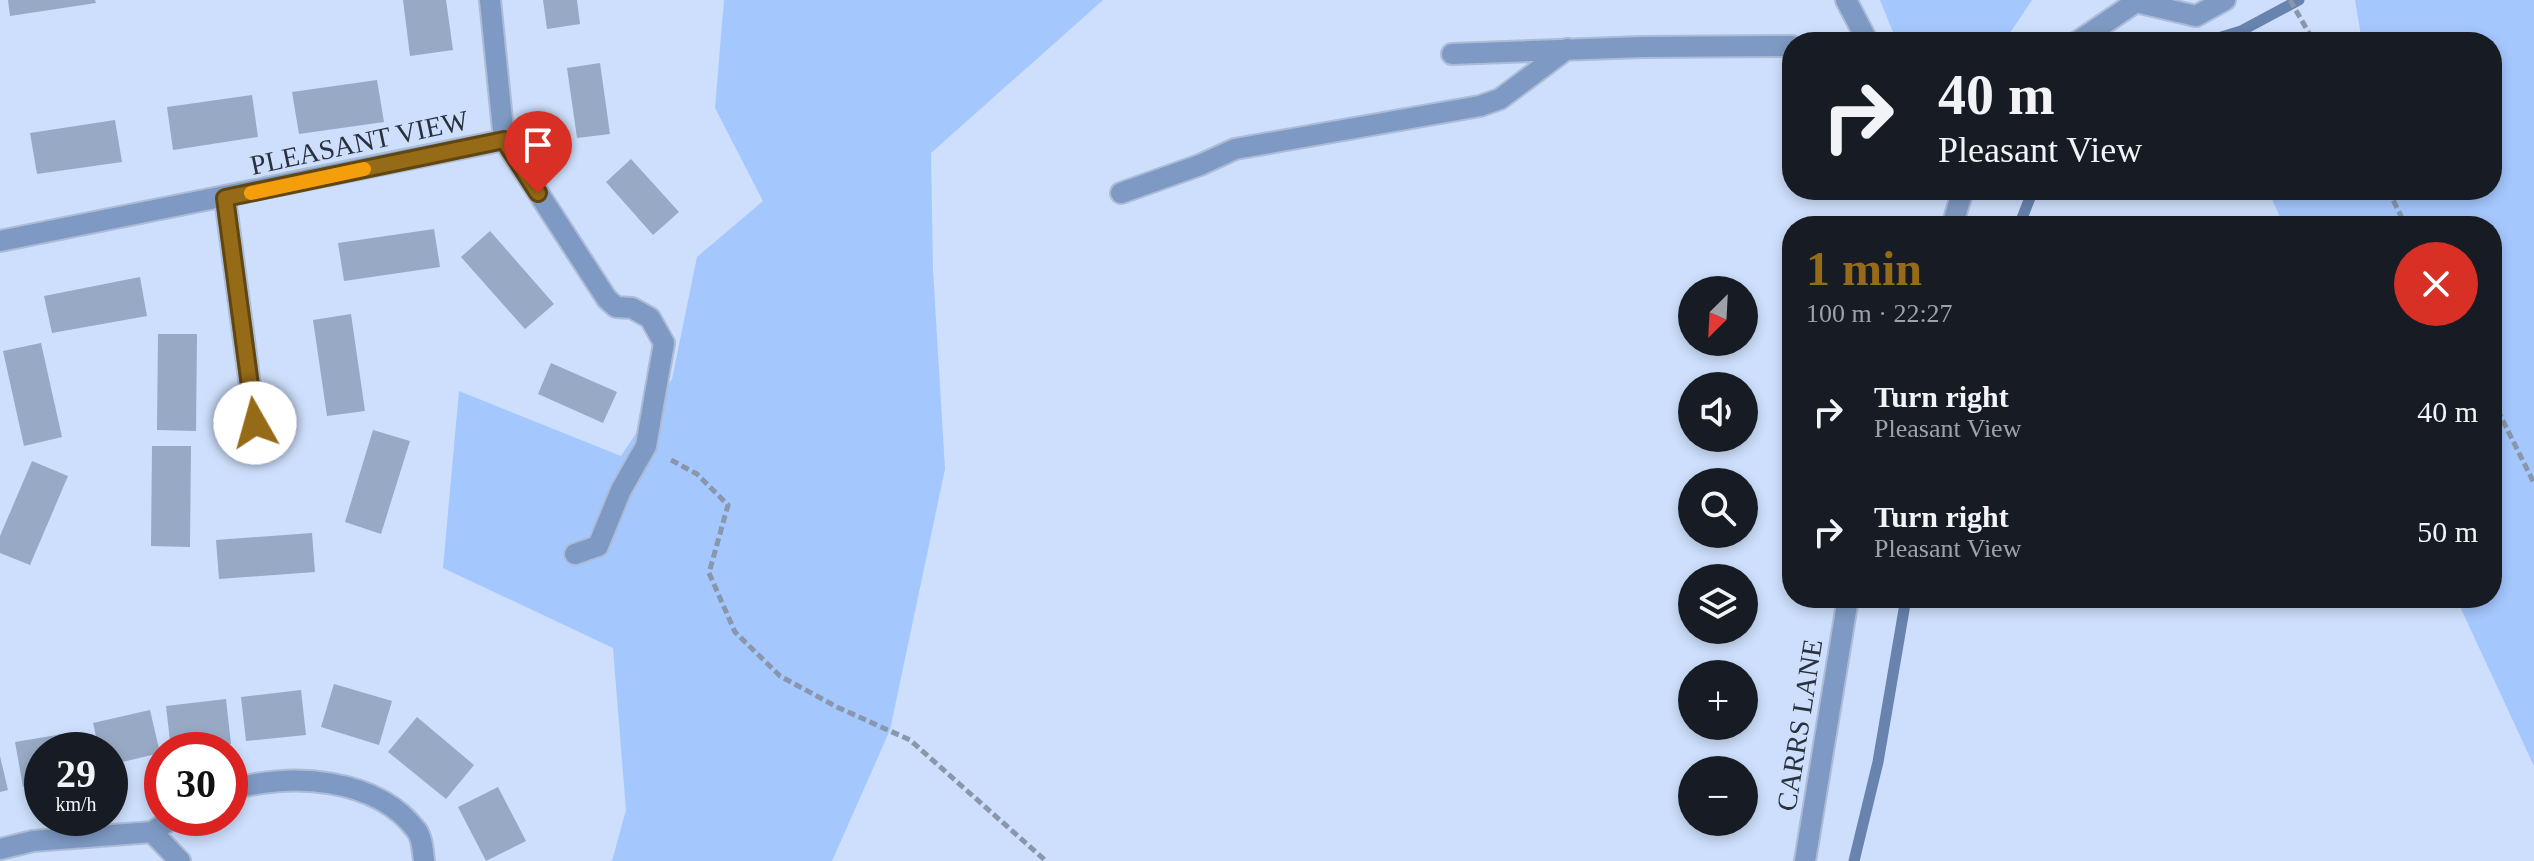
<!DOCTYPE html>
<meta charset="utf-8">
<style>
body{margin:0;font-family:Georgia,serif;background:#20242c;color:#f1f3f6;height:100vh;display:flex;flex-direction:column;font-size:30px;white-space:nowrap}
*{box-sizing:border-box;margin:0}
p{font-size:26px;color:#9ea1a6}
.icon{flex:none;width:44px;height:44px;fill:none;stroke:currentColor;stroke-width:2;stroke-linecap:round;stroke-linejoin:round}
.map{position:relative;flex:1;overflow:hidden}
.side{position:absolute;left:1782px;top:216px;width:720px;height:392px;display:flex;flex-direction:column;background:#171b24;border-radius:32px;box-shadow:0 4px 12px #0003}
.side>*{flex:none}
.top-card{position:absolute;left:1782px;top:32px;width:720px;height:168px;border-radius:32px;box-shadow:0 4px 12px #0003;background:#171b24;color:#f1f3f6;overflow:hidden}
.needle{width:52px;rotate:204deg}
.fabs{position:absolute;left:1678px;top:276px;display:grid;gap:16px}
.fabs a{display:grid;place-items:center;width:80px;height:80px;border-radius:50%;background:#171b24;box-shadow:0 4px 12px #0003;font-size:40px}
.speed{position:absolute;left:24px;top:732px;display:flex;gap:16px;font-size:40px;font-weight:700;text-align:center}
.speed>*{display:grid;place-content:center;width:104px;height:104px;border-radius:50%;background:#171b24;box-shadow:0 4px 12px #0003;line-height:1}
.speed small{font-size:20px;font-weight:400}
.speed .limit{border:12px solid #d22;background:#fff;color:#111}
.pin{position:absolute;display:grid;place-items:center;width:68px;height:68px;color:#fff;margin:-82px -34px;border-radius:50% 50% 50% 0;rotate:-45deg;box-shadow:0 0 8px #0007}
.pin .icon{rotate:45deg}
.me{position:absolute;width:88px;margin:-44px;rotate:353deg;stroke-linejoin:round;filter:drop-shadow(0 0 6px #0008)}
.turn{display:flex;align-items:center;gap:28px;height:168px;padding:0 24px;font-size:36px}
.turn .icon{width:104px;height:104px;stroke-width:2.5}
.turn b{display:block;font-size:56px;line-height:68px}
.round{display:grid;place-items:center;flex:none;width:84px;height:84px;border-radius:42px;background:#20242c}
.overview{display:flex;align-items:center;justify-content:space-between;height:136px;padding:0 24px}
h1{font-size:48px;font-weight:700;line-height:60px;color:#966b17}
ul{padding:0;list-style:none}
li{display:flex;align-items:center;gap:24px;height:120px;padding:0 24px}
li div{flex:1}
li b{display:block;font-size:30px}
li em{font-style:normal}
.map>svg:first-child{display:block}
.green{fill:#a4c7fd}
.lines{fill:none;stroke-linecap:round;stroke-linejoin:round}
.stream{stroke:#6783ae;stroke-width:11}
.building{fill:#97a9c4}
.minor-casing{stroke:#acbcd6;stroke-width:24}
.path{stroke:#8996ac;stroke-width:5;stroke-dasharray:8 4;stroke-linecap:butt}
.minor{stroke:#7e99c3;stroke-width:20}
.route-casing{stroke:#62460f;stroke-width:20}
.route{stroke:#966b17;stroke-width:14}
.slow{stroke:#f59e0b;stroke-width:14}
.labels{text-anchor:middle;stroke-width:7;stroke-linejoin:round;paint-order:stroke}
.street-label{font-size:28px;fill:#2a313c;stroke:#cddffc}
</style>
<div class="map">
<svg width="2534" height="861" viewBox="0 0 2534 861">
<rect width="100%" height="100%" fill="#cddffc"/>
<path class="green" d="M724,0H1103L931,153L933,270L945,469L890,730L832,861H612L626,810L613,648L443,568L459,391L621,456L672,379L697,257L763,201L715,108Z
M1880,0H2032L2004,42H1897Z
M2355,0H2534V766L2456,598H2492V226H2284L2268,190H2492V42H2362Z"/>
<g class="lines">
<path class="stream" d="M2205,42L2241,31L2299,0
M2019,226L2033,190
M1854,861L1878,762L1906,598"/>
</g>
<path class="building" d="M8,0H95L96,3L10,16Z
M403,0H446L453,50L410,56Z
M543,0H577L580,24L547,29Z
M600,63L610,134L577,138L567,68Z
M377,80L384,122L299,134L292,92Z
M252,95L258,137L173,150L167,107Z
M115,120L122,162L37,174L30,133Z
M631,159L679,212L653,235L606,182Z
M434,229L440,267L344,281L338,243Z
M490,231L554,304L525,329L461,257Z
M140,277L147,316L52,333L44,296Z
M351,314L365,411L327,416L313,320Z
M158,334H197L196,431L157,430Z
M41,343L62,437L24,446L3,351Z
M551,363L617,392L603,423L538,394Z
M373,430L410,441L381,534L345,522Z
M152,446H191L190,547L151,546Z
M32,461L68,476L30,565L0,553V536Z
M312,533L315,572L219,579L216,540Z
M334,684L392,701L379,745L321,727Z
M301,690L306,735L246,741L241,697Z
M226,699L231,744L171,750L166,706Z
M150,710L160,753L110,765V750H99L93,723Z
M417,717L474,765L446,799L388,752Z
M75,732L78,750H42V783L23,787L15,742Z
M0,756L8,790L0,792Z
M498,787L526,841L486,861L458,807Z"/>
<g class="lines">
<g class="minor-casing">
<path id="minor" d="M1846,0L1868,42
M2077,42L2136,2L2196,16L2225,0
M1452,54L1642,47L1792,46
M504,140L607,299L616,307L632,308L650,318L664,343L646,446L621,490L598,546L575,554
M1121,193L1200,165L1235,149L1480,106L1500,99L1567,49
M225,198L255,423
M1952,226L1963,190
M0,241L504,140L490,0
M230,790C289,772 377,777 417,831C422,838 423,852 424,861
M152,832L173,818
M0,849L33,841L152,832L180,861
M1805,861L1848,598"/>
</g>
<path class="path" d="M2290,0L2314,42
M2388,190L2406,226
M2492,399L2534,483
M671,460L697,474L728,505L709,573L735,632L780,676L837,707L910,740L1046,861"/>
<use href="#minor" class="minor"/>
</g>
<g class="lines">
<g class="route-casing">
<path id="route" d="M255,423L225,198L504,140L538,193"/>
</g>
<use href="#route" class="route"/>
<path class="slow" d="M251,193L364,169"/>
</g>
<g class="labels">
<g class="street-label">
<text transform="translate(359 142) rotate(-12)" y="10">PLEASANT VIEW</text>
<text transform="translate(1799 725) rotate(-81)" y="10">CARRS LANE</text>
</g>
</g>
</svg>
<div class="fabs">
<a><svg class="needle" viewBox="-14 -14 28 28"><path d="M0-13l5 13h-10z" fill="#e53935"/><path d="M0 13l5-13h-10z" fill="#9ea1a6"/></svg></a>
<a><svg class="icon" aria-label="sound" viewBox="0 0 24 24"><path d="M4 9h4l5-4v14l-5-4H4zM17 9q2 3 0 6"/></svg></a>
<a><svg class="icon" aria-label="search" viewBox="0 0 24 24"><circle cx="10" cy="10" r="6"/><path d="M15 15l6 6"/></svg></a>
<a><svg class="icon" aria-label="layers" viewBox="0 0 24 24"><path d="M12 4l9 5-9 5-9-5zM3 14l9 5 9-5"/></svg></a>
<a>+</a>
<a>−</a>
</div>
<div class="speed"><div>29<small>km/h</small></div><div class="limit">30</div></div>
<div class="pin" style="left:538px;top:193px;background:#d93025"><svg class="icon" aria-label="arrive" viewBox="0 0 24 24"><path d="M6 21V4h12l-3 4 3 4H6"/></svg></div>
<svg class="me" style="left:255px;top:423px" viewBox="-20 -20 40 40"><circle r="19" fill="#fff"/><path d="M0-13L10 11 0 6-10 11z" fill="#966b17"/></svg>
<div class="top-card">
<div class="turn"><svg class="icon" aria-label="right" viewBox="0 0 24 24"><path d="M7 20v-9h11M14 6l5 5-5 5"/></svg><div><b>40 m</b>Pleasant View</div></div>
</div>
<section class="side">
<div class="overview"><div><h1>1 min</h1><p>100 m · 22:27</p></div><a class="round" style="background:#d93025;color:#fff"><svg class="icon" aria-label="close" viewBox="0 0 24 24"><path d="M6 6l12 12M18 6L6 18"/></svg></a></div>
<ul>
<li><svg class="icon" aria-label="right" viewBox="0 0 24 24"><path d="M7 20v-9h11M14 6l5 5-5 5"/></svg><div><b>Turn right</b><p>Pleasant View</p></div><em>40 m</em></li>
<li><svg class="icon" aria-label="right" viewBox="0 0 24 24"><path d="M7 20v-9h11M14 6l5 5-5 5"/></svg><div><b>Turn right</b><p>Pleasant View</p></div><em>50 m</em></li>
</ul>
</section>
</div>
